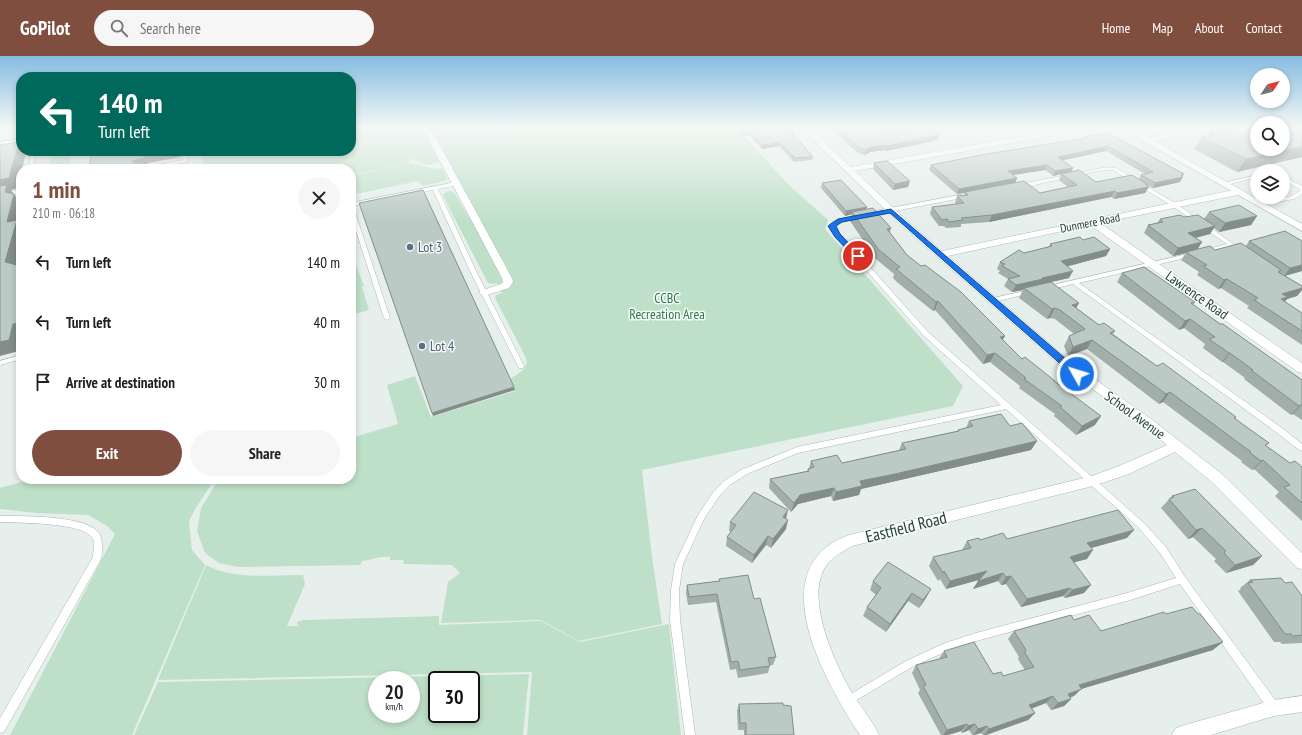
<!DOCTYPE html>
<meta charset="utf-8">
<style>
body{margin:0;font-family:"PT Sans Narrow",sans-serif;background:#f6f6f6;color:#202124;height:100vh;display:flex;flex-direction:column;font-size:15px;white-space:nowrap}
*{box-sizing:border-box;margin:0}
p{font-size:13px;color:#757577}
.icon{flex:none;width:22px;height:22px;fill:none;stroke:currentColor;stroke-width:2;stroke-linecap:round;stroke-linejoin:round}
.map{position:relative;flex:1;overflow:hidden}
.drawer{position:absolute;left:16px;top:108px;width:340px;height:320px;display:flex;flex-direction:column;background:#fff;border-radius:16px;box-shadow:0 2px 6px #0003}
.drawer>*{flex:none}
.banner{position:absolute;left:16px;top:16px;width:340px;height:84px;border-radius:16px;box-shadow:0 2px 6px #0003;background:#00695c;color:#fff;overflow:hidden}
.needle{width:26px;rotate:55deg}
.buttons{position:absolute;left:1250px;top:12px;display:grid;gap:8px}
.buttons a{display:grid;place-items:center;width:40px;height:40px;border-radius:50%;background:#fff;box-shadow:0 2px 6px #0003;font-size:20px}
.speed{position:absolute;left:368px;top:615px;display:flex;gap:8px;font-size:20px;font-weight:700;text-align:center}
.speed>*{display:grid;place-content:center;width:52px;height:52px;border-radius:50%;background:#fff;box-shadow:0 2px 6px #0003;line-height:1}
.speed small{font-size:10px;font-weight:400}
.speed .limit{border:2px solid #111;border-radius:6px;background:#fff;color:#111}
.pin{position:absolute;display:grid;place-items:center;width:34px;height:34px;color:#fff;margin:-17px;border:2px solid #fff;border-radius:50%;box-shadow:0 1px 4px #0007}
.me{position:absolute;width:44px;margin:-22px;rotate:309deg;stroke-linejoin:round;filter:drop-shadow(0 0 3px #0008)}
.turn{display:flex;align-items:center;gap:14px;height:84px;padding:0 16px;font-size:18px}
.turn .icon{width:52px;height:52px;stroke-width:2.5}
.turn b{display:block;font-size:28px;line-height:34px}
.round{display:grid;place-items:center;flex:none;width:42px;height:42px;border-radius:21px;background:#f6f6f6}
.overview{display:flex;align-items:center;justify-content:space-between;height:68px;padding:0 16px}
h1{font-size:24px;font-weight:700;line-height:30px;color:#7f4e3f}
.cta{display:flex;gap:8px;margin-top:auto;padding:8px 16px}
.cta a{flex:1;height:46px;border-radius:24px;background:#7f4e3f;color:#fff;font-size:16px;font-weight:700;line-height:46px;text-align:center}
.cta a+a{background:#f6f6f6;color:#202124}
ul{padding:0;list-style:none}
li{display:flex;align-items:center;gap:12px;height:60px;padding:0 16px}
li div{flex:1}
li b{display:block;font-size:15px}
li em{font-style:normal}
header{display:flex;align-items:center;gap:24px;box-sizing:border-box;height:56px;padding:0 20px;background:#7f4e3f;color:#fff}
header strong{font-size:19px}
nav{display:flex;gap:22px;margin-inline-start:auto;font-size:14px}
.search{width:280px;height:36px;background:#f6f6f6;display:flex;align-items:center;gap:10px;box-sizing:border-box;padding:0 14px;border-radius:22px;color:#757577;font-size:15px}
.map>svg:first-child{display:block}
.green{fill:#bfe0c8;fill-rule:evenodd}
.lines{fill:none;stroke-linecap:round;stroke-linejoin:round}
.lane-casing{stroke:#a8b8b2;stroke-width:1}
.street-casing{stroke:#a8b8b2;stroke-width:1}
.secondary-casing{stroke:#a4bbb3;stroke-width:1}
.lane{fill:#fff;fill-rule:evenodd}
.street{fill:#fff;fill-rule:evenodd}
.secondary{fill:#fff;fill-rule:evenodd}
.wall{fill:#a1aea9;fill-rule:evenodd}
.shaded-wall{fill:#838d89}
.building{fill:#bbcac4;stroke:#838d89}
.route{fill:#1a73e8;stroke:#114b97}
.service-dot{fill:#5c6f8a;stroke:#f7fbf9;stroke-width:1.5}
.labels{text-anchor:middle;stroke-width:3;stroke-linejoin:round;paint-order:stroke}
.far-street-label{font-size:12px;fill:#24423a;stroke:#f7fbf9}
.service-label{font-size:14px;fill:#4e5e75;stroke:#f7fbf9;text-anchor:start}
.street-label{font-size:14px;fill:#24423a;stroke:#f7fbf9}
.park-label{font-size:14px;fill:#2d7a4b;stroke:#f7fbf9}
.near-street-label{font-size:17px;fill:#24423a;stroke:#f7fbf9}
</style>
<header>
<strong>GoPilot</strong>
<div class="search"><svg class="icon" aria-label="search" viewBox="0 0 24 24"><circle cx="10" cy="10" r="6"/><path d="M15 15l6 6"/></svg>Search here</div>
<nav><a>Home</a><a>Map</a><a>About</a><a>Contact</a></nav>
</header>
<div class="map">
<svg width="1302" height="679" viewBox="0 0 1302 679">
<rect width="100%" height="100%" fill="#e6efeb"/>
<path class="green" d="M351,71H397L415,98L398,71H421L439,106L428,109L413,104L414,102L405,108L351,119V113H204L202,95H351Z
M429,71H736L789,129L828,164L825,173L963,330L953,350L642,414L652,501L662,568L579,585L541,564L441,567L448,526L460,517L452,509L403,508L404,504H390V501C380,500 372,504 362,505L360,509L239,511L219,507L205,497L197,475L201,452L219,423H351V382L398,368L387,329L415,320L431,361L515,335L510,325L511,322C519,318 523,315 527,307L525,300L495,242L496,239L502,237L497,227L493,228L488,227L444,142L443,138L449,135L454,136L470,164Z
M53,95H72L69,113H49Z
M410,107L436,113L442,112L447,123L444,125L423,130L418,125L351,139V120Z
M353,201L364,230L362,231L369,254L351,259V237L355,235L351,236V202Z
M32,423H215L195,453L189,465L192,494L205,509L132,679H10L115,478L107,470L88,459L37,457L0,453V432Z
M206,509C234,524 272,519 303,519L305,528L287,570H298L297,566L303,564L439,560V569L541,565L580,586L669,568L681,679H527L532,616L158,624Z
M529,618L523,679H134L158,626ZM377,624H411V658H377ZM437,624H471V658H437Z"/>
<g class="lines">
<g class="lane-casing">
<path id="lane" d="M32,95H36L32,113H28Z
M183,95H187V106L148,113H138L140,112L183,104Z
M1102,112H1116L1178,149L1242,194L1241,195H1237L1231,191L1206,197L1204,196V194L1227,188L1174,151L1113,114H1102L1021,132L1018,130L1021,128Z
M1257,119V121L1223,130L1220,128Z
M1283,120L1302,130V138L1294,143L1257,149V147L1292,140L1300,135L1299,133L1283,123Z
M456,126L458,127V129L438,133L476,215L524,310L523,312H519L518,310L470,215L433,134L353,150L390,262L387,264L384,262L351,159V147Z
M21,133V137L0,141V137Z
M965,138L967,139V141L869,160L866,158L869,156Z
M859,158L862,160L861,161L836,168L835,170L836,173L928,276L1144,467L1166,491L1185,521L1278,648L1279,652L1278,656L1274,657L1270,656L1180,528L1127,545L976,585L947,595L912,611L850,648L847,650L844,648L842,645L844,642L906,605L945,587L976,577L1127,537L1176,522L1160,497L1138,471L1006,353L798,397L747,418L730,429L720,439L704,463L683,508L679,534L680,564L695,679H685L670,564L671,534L675,508L698,459L714,435L724,425L741,414L797,391L1001,349L924,280L830,173L829,170L832,166Z
M1192,197L1195,199L1194,200L1079,227L1282,372L1302,388V395L1299,394L1276,376L1073,228L1048,234L1045,232L1048,230Z
M1030,234L1032,235L1033,236L1032,237L993,246L990,244L993,242Z
M21,299V303L0,309V305Z
M0,460C22,460 86,459 99,477C102,482 102,488 102,492C102,497 102,501 100,505L4,676L0,677V662L93,501C93,496 95,488 93,483C86,466 17,467 0,466Z"/>
</g>
<g class="street-casing">
<path id="street" d="M422,71H430L512,222L513,226L509,232L484,240L479,237L480,235L501,228L503,226L502,222Z
M800,71H809L851,111L1074,71H1093L1089,73L855,115L905,163L942,195L1238,133L1241,134L1242,136L1238,139L1100,167L1302,307V317L1298,316L1090,169L948,200L1071,306L1151,363L1222,418L1302,497V513L1297,512L1212,426L1175,396L1129,418L1093,430L852,490C842,496 830,502 824,513C806,546 836,611 854,640C862,653 873,665 879,679H860C826,628 759,511 849,479L1092,420L1119,410L1167,389L1143,369L1063,312L899,167Z
M1197,71H1212L1147,87L1143,85L1144,83Z
M21,83V87L0,90V86Z
M1302,640V656L1274,660L1211,679H1172L1175,673L1181,670L1274,644Z"/>
</g>
<g class="secondary-casing">
<path id="secondary" d="M1119,71H1129L1302,168V175Z"/>
</g>
<use href="#lane" class="lane"/>
<use href="#street" class="street"/>
<use href="#secondary" class="secondary"/>
</g>
<path class="wall" d="M736,71H789L793,79L813,101L812,104L794,106L779,90L762,93L749,79L743,80Z
M829,71H882L888,76L939,79L938,84L886,95L885,94L870,96L865,99L858,97Z
M1210,76L1257,93L1237,116L1194,93L1201,81L1209,79Z
M1108,77L1183,121L1180,126L1153,132L1147,129L1145,137L1114,143L1111,141L989,166L961,168V171L946,172L944,170H939L930,158L932,151L957,148L955,147L957,140L964,139L965,137L957,138L929,114L931,109L1083,83L1084,81ZM1106,95L1145,118L1141,119L1139,123L1096,126L1071,116L1073,112L1062,104ZM1045,114L1053,120L1061,118L1059,124L1068,131L1040,137L1015,127L1017,122L1013,119Z
M874,107L908,131L893,134L873,113Z
M822,127L866,154L891,172L890,177L907,199L1003,284L1022,303L1055,325V326L1095,369L1076,379L1054,360L1055,358L1019,332L1020,330L990,306L983,308L935,254L933,255L898,227L893,222L894,218L876,203L850,165L852,158L845,160L821,132Z
M1209,156L1257,160L1251,169L1219,176L1214,172L1210,178L1195,182L1202,186L1197,193L1215,194L1246,190L1249,185L1302,215L1285,220L1302,230V234L1297,240L1287,243L1285,246L1302,257V289L1247,252L1249,250L1221,232L1218,233L1197,219L1199,216L1181,204L1186,197L1173,200L1144,177L1148,169L1157,167L1160,163L1184,161L1204,163Z
M1083,184L1110,193L1106,200L1067,210L1069,222L1051,226L1076,252L1099,269L1115,275L1113,278L1157,310L1236,361L1235,363L1269,387L1266,390L1290,407L1302,411V465L1275,440L1279,436L1254,413L1252,414L1241,406L1242,405L1163,346L1159,348L1087,293L1068,300L1064,290L1069,280L1074,278L1055,263L1050,262L1047,263L1019,242L1023,234L1012,236L1004,230L1008,223L998,217L1000,215L997,213L1000,206L1024,197L1049,191L1050,188Z
M1122,217L1195,246L1193,249L1302,324V364L1293,358L1291,359L1244,323L1245,322L1223,306H1222L1203,292L1205,288L1184,272L1179,274L1117,226Z
M969,365L1010,370L1037,385L1031,394L861,433L859,439L833,445L831,440L798,448L791,456L769,432L770,423L807,415L808,413L809,412L811,405L842,407L899,394L902,387L957,375L958,374L966,372Z
M1172,440L1262,500L1253,509L1226,517L1214,505L1216,503L1193,481L1188,483L1161,452Z
M786,462V473L771,492L766,489L752,507L726,490L727,481L731,476L729,475L730,466Z
M1127,482L1091,492L1087,503L1074,506L1084,537L1065,542L1063,540L1021,551L1006,528L1001,529L998,525L973,533L979,524L946,533L940,523L938,525L929,510L933,501L962,494L967,485L980,484L1007,483Z
M888,506L926,542L919,552L908,545L886,576L863,560L867,551L876,539L870,534L873,525Z
M719,523L754,543L776,601L773,609H770L768,617L738,622L736,613L730,614L716,546L688,549L686,537L687,529L719,525Z
M1250,524L1285,527L1302,540V587L1282,588L1280,586H1274L1238,535L1241,533L1240,532Z
M1166,558L1213,594L1081,633L1074,640L1070,641L1071,643L1064,650L1051,654L1046,647L1032,652L1035,657L1028,664L986,679H983L981,677L975,679H972L969,674L962,677L961,675L948,679H941L918,637L920,634L912,617L916,609L939,603L944,595L993,618L1003,620L1025,614L1019,605L1018,602L1019,601L1008,583L1014,575L1074,564L1101,575Z
M739,648L783,649L794,679H744V674H738L737,655Z"/>
<path class="shaded-wall" d="M749,75V79L743,80L744,76Z
M939,79L938,84L886,95L887,90Z
M19,86L21,88V95H25L26,96L22,113H21V116L17,132L11,134L21,148V152L18,165L21,169V190L14,217L5,206L7,166L0,137V124Z
M779,86V90L762,93L763,89Z
M886,89L885,94L870,96L865,99L866,94L871,91Z
M1108,90L1106,95L1055,106L1058,101Z
M1302,91V101L1237,116L1246,103Z
M170,95H180L181,101L148,107V109L145,110L147,113H137L132,105L144,100Z
M1047,109L1045,114L1006,120L1008,115Z
M1073,112L1071,116L1053,120L1055,115Z
M1184,118L1182,121H1183L1180,126L1153,132L1155,127Z
M1017,122L1015,127L957,138L959,133Z
M910,125L908,131L893,134L895,128Z
M1147,128L1145,131H1149L1145,137L1114,143L1117,137Z
M1115,135L1111,141L989,166L992,159Z
M867,151L866,155L852,156V158L845,160L846,155Z
M1257,160L1251,169L1219,176L1225,167Z
M1215,170L1210,178L1183,185L1188,177Z
M1202,186L1197,194L1186,196V197L1173,200L1178,192Z
M1110,193L1106,200L1058,213L1061,205Z
M1302,209V215L1284,220L1290,212Z
M1073,215L1069,222L1024,232L1023,234L1012,236L1016,229L1042,222Z
M1227,223L1221,232L1218,233L1224,224Z
M1302,232V234L1297,240L1287,243L1281,250L1282,238Z
M938,245L935,254L933,255L936,246Z
M1079,247L1074,256L1072,249Z
M1055,252L1050,262L1047,263L1052,253Z
M1190,263L1184,272L1179,274L1185,265Z
M21,267V285L19,295L0,300V286L13,268Z
M1005,280L1000,289V281Z
M1092,284L1087,293L1068,300L1073,291Z
M995,297L990,306L983,308L987,299Z
M1229,297H1230L1223,306H1222Z
M514,331L515,334L433,360L432,357Z
M1170,336L1163,346L1159,348L1166,338Z
M1302,348L1293,358L1291,359L1299,350Z
M1101,360L1095,369L1076,379L1082,370Z
M1037,385L1031,394L861,433L859,439L833,445L836,436L860,425Z
M1263,404L1254,413L1252,414L1261,405Z
M834,432L831,440L798,448L791,456L794,447L800,439Z
M788,454L786,463L783,461Z
M788,464L786,473L771,492L773,483Z
M1202,472L1193,481L1188,483L1196,474Z
M1134,474L1127,482L1080,495L1087,487Z
M768,480L766,489L752,507L754,499Z
M1093,494L1087,503L1064,509L1070,501Z
M1262,500L1253,509L1226,517L1235,509Z
M987,515L982,523L946,533L950,525Z
M1003,517L998,525L973,533L978,525Z
M1011,520L1006,528L1001,529L1006,521Z
M1091,529L1084,537L1065,542L1072,534Z
M1070,532L1063,540L1021,551L1027,543Z
M931,533L926,542L919,552L923,544Z
M912,537L908,545L886,576L890,568Z
M1223,586L1213,594L1081,633L1074,640L1061,645L1068,638L1079,629Z
M1053,640L1046,647L1023,656L1029,649Z
M1071,643L1064,650L1051,654L1058,647Z
M1035,657L1028,664L986,679H984L989,673Z
M967,668L961,675L948,679H943L947,674Z
M975,668L969,674L962,677L968,670Z
M987,670L981,677L973,679L978,673Z"/>
<path class="building" d="M740,71H789L794,76L792,77L813,101L795,102L779,86L763,89L749,75L744,76Z
M836,71H882L888,76L914,71H929L939,79L887,90L886,89L871,91L866,94L859,92Z
M1230,71H1257V93H1283V71H1302V91L1246,103L1201,81L1213,78L1210,76Z
M1108,77L1184,118L1181,119L1183,121L1155,127L1141,119L1153,116L1108,90L1058,101L1073,112L1055,115L1047,109L1008,115L1017,122L959,133L931,109L981,99L1086,82L1084,81Z
M19,86L9,122L0,124V89Z
M92,95H170L144,100V102L132,105L134,107H144V113H89Z
M887,105L910,125L895,128L874,107Z
M1079,114L1096,126L1132,119L1147,128H1145L1149,131L1117,137L1115,135L992,159L961,162L963,164L949,166L947,163L942,164L932,151L964,147L957,140L968,139L965,136L1024,125L1040,137L1077,129L1061,118Z
M841,124L867,151L846,155L822,127Z
M7,129L5,136L14,138L7,166L17,164L5,206L21,210V267L13,268L9,284L0,286V130Z
M423,134L514,331L432,357L359,147Z
M1239,149L1257,160L1225,167L1209,156Z
M873,152L891,172L887,173L907,199L921,210L925,209L961,236L1005,280L1000,281L1022,303L1025,301L1055,325H1054L1101,360L1082,370L1060,351L1062,350L1024,323L1026,322L995,297L987,299L938,245L936,246L896,213L900,211L879,194L852,156Z
M1180,159L1184,161L1198,159L1215,170L1188,177L1202,186L1178,192L1148,169L1163,166L1160,163Z
M1285,175L1302,185V209L1290,212L1249,185Z
M1080,181L1083,184L1094,181L1110,193L1061,205L1073,215L1042,222L1043,223L1016,229L1008,223L1020,220L1002,210L1005,208L1000,206L1019,194L1024,197L1052,190L1050,188Z
M1241,187L1281,214L1278,216L1302,230V232L1282,238L1288,241L1281,243L1302,257V275L1254,244L1258,242L1227,223L1224,224L1203,210L1207,209L1186,196L1210,190L1215,194Z
M1144,211L1195,246L1191,247L1220,268H1223L1302,324V348L1299,350L1251,314H1253L1230,297H1229L1209,283L1215,281L1190,263L1185,265L1122,217Z
M1051,226L1079,247L1072,249L1099,269L1104,267L1115,275L1110,277L1157,310L1163,307L1236,361L1234,362L1269,387L1265,389L1290,407L1295,405L1302,411V447L1284,431L1290,429L1263,404L1261,405L1250,397L1251,396L1170,336L1166,338L1092,284L1073,291L1069,280L1085,273L1060,254L1055,252L1052,253L1024,232Z
M1001,358L1010,370L1022,367L1037,385L895,418L860,425L862,430L836,436L834,432L800,439L794,447L770,423L809,415L808,413L814,411L811,405L837,399L842,407L906,393L902,387L959,375L958,374L973,370L969,365Z
M1195,433L1262,500L1235,509L1224,497L1226,495L1202,472L1196,474L1169,443L1174,441L1172,440Z
M754,436L788,454L783,461L788,464L773,483L768,480L754,499L727,481L736,469L730,466Z
M1118,454L1134,474L1087,487L1093,494L1070,501L1091,529L1072,534L1070,532L1027,543L1011,520L1006,521L1003,517L978,525L987,515L950,525L944,515L943,517L933,501L971,492L967,485L979,482L980,484L1003,477L1007,483Z
M888,506L931,533L923,544L912,537L890,568L867,551L881,532L873,525Z
M748,519L754,543L760,542L776,601L768,602L770,610L740,614L738,605L731,606L717,538L689,541L687,529L720,525L719,523Z
M1281,522L1285,527L1292,526L1302,540V579L1293,580L1291,578H1285L1248,527L1253,526L1250,524Z
M1192,551L1198,558H1200L1223,586L1079,629L1082,633L1068,638L1071,643L1058,647L1053,640L1029,649L1035,657L989,673L987,670L978,673L975,668L968,670L967,668L947,674L923,630L926,629L916,609L947,601L944,595L974,586L993,618L1001,616L1003,620L1034,611L1025,597V595L1026,594L1014,575L1071,559L1074,564L1089,559L1101,575L1164,556L1166,558Z
M783,647V649L791,650L794,679H746V667H740L739,648Z"/>
<linearGradient id="sky" x2="0" y2="1"><stop stop-color="#84bce0"/><stop offset="0.43" stop-color="#f4f8f6"/><stop offset="1" stop-color="#f4f8f6" stop-opacity="0"/></linearGradient>
<rect width="1302" height="166" fill="url(#sky)"/>
<path class="route" d="M891,153L1080,315L1082,318L1080,320H1074L890,157L842,166L836,170L840,178L861,200L858,203L855,202L835,181L828,170L838,163Z"/>
<g class="service-dot">
<circle cx="410" cy="191" r="4"/>
<circle cx="422" cy="290" r="4"/>
</g>
<g class="labels">
<g class="far-street-label">
<text transform="translate(1090 167) rotate(-11)" y="4">Dunmere Road</text>
</g>
<g class="service-label">
<text x="418" y="196">Lot 3</text>
<text x="430" y="295">Lot 4</text>
</g>
<g class="street-label">
<text transform="translate(1197 239) rotate(35)" y="5">Lawrence Road</text>
<text transform="translate(1135 359) rotate(36)" y="5">School Avenue</text>
</g>
<g class="park-label">
<text x="667" y="247">CCBC<tspan x="667" dy="16">Recreation Area</tspan></text>
</g>
<g class="near-street-label">
<text transform="translate(906 471) rotate(-14)" y="6">Eastfield Road</text>
</g>
</g>
</svg>
<div class="buttons">
<a><svg class="needle" viewBox="-14 -14 28 28"><path d="M0-13l5 13h-10z" fill="#e53935"/><path d="M0 13l5-13h-10z" fill="#757577"/></svg></a>
<a><svg class="icon" aria-label="search" viewBox="0 0 24 24"><circle cx="10" cy="10" r="6"/><path d="M15 15l6 6"/></svg></a>
<a><svg class="icon" aria-label="layers" viewBox="0 0 24 24"><path d="M12 4l9 5-9 5-9-5zM3 14l9 5 9-5"/></svg></a>
</div>
<div class="speed"><div>20<small>km/h</small></div><div class="limit">30</div></div>
<div class="pin" style="left:858px;top:200px;background:#d93025"><svg class="icon" aria-label="arrive" viewBox="0 0 24 24"><path d="M6 21V4h12l-3 4 3 4H6"/></svg></div>
<svg class="me" style="left:1077px;top:318px" viewBox="-20 -20 40 40"><circle r="17" fill="#1a73e8" stroke="#fff" stroke-width="3"/><path d="M0-11L8 9 0 5-8 9z" fill="#fff"/></svg>
<div class="banner">
<div class="turn"><svg class="icon" aria-label="left" viewBox="0 0 24 24"><path d="M17 20v-9H6M10 6l-5 5 5 5"/></svg><div><b>140 m</b>Turn left</div></div>
</div>
<section class="drawer">
<div class="overview"><div><h1>1 min</h1><p>210 m · 06:18</p></div><a class="round"><svg class="icon" aria-label="close" viewBox="0 0 24 24"><path d="M6 6l12 12M18 6L6 18"/></svg></a></div>
<ul>
<li><svg class="icon" aria-label="left" viewBox="0 0 24 24"><path d="M17 20v-9H6M10 6l-5 5 5 5"/></svg><div><b>Turn left</b></div><em>140 m</em></li>
<li><svg class="icon" aria-label="left" viewBox="0 0 24 24"><path d="M17 20v-9H6M10 6l-5 5 5 5"/></svg><div><b>Turn left</b></div><em>40 m</em></li>
<li><svg class="icon" aria-label="arrive" viewBox="0 0 24 24"><path d="M6 21V4h12l-3 4 3 4H6"/></svg><div><b>Arrive at destination</b></div><em>30 m</em></li>
</ul>
<div class="cta"><a>Exit</a><a>Share</a></div>
</section>
</div>
